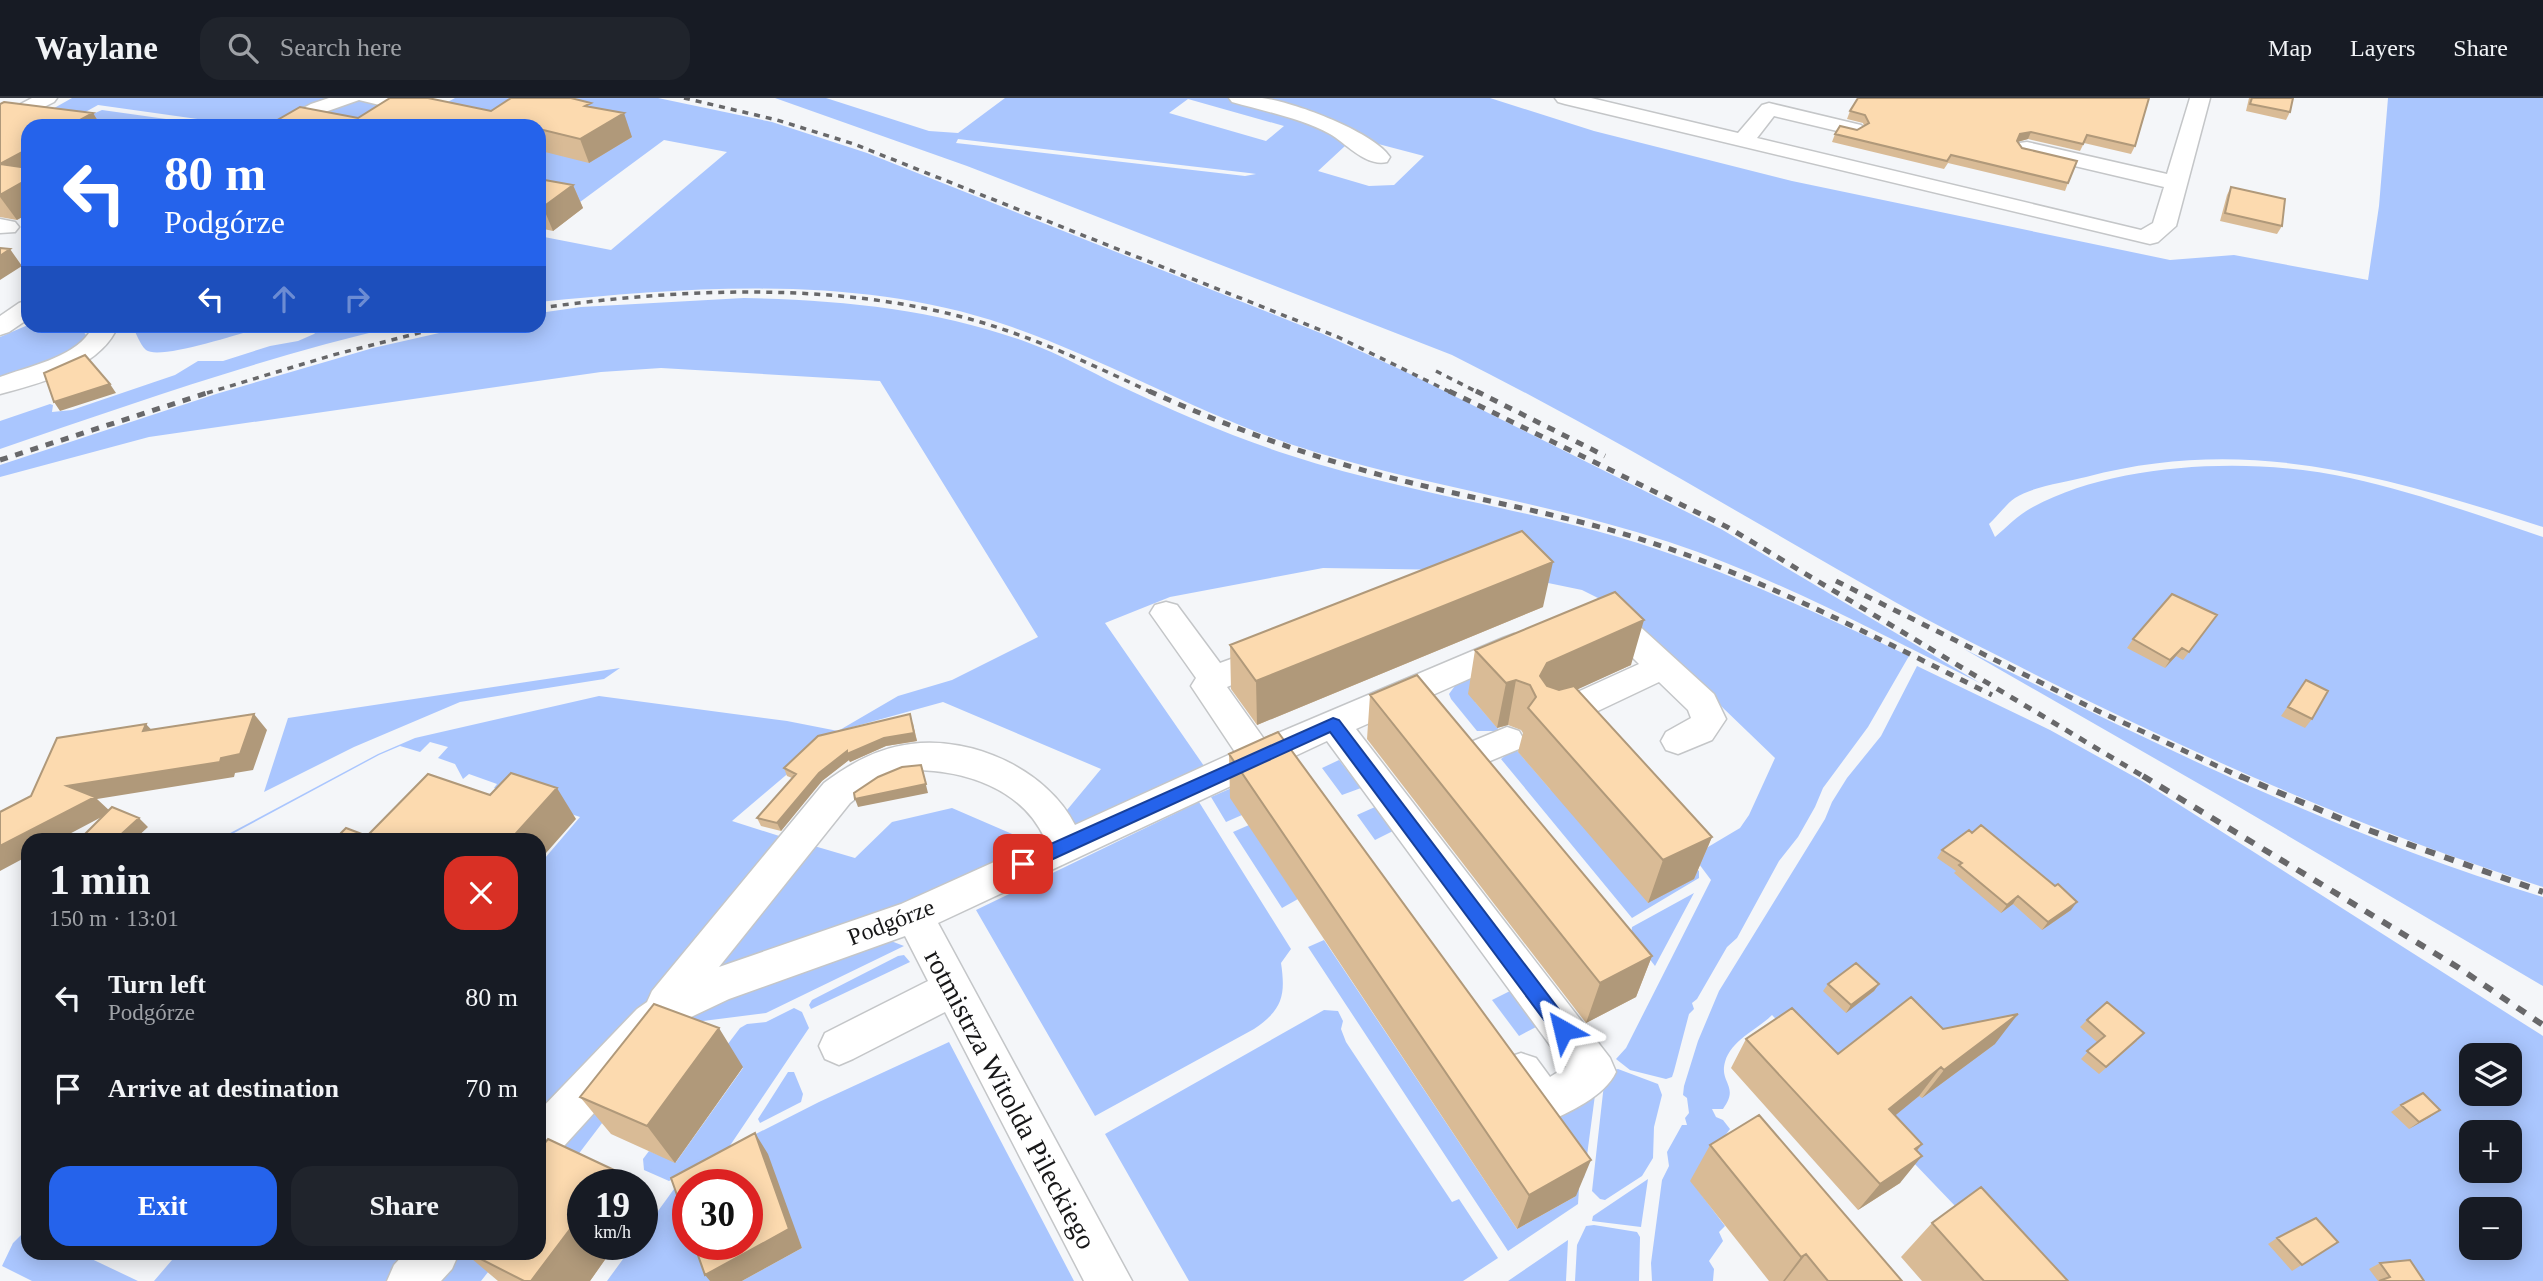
<!DOCTYPE html>
<meta charset="utf-8">
<style>
body{margin:0;font-family:Georgia,serif;background:#20242c;color:#f1f3f6;height:100vh;display:flex;flex-direction:column;font-size:26px;white-space:nowrap}
*{box-sizing:border-box;margin:0}
p{font-size:23px;color:#9ea1a6}
.icon{flex:none;width:38px;height:38px;fill:none;stroke:currentColor;stroke-width:2;stroke-linecap:round;stroke-linejoin:round}
.map{position:relative;flex:1;overflow:hidden}
.panel{position:absolute;left:21px;top:735px;width:525px;height:427px;display:flex;flex-direction:column;background:#171b24;border-radius:21px;box-shadow:0 4px 18px #0003}
.panel>*{flex:none}
.top-card{position:absolute;left:21px;top:21px;width:525px;height:214px;border-radius:21px;box-shadow:0 4px 18px #0003;background:#2563eb;color:#fff;overflow:hidden}
.controls{position:absolute;left:2459px;top:945px;display:grid;gap:14px}
.controls a{display:grid;place-items:center;width:63px;height:63px;border-radius:14px;background:#171b24;box-shadow:0 4px 18px #0003;font-size:35px}
.speed{position:absolute;left:567px;top:1071px;display:flex;gap:14px;font-size:35px;font-weight:700;text-align:center}
.speed>*{display:grid;place-content:center;width:91px;height:91px;border-radius:50%;background:#171b24;box-shadow:0 4px 18px #0003;line-height:1}
.speed small{font-size:18px;font-weight:400}
.speed .limit{border:10px solid #d22;background:#fff;color:#111}
.pin{position:absolute;display:grid;place-items:center;width:60px;height:60px;color:#fff;margin:-30px;border-radius:14px;box-shadow:0 4px 10px #0006}
.me{position:absolute;width:77px;margin:-38px;rotate:323deg;stroke-linejoin:round;filter:drop-shadow(0 0 5px #0008)}
.turn{display:flex;align-items:center;gap:24px;height:147px;padding:0 28px;font-size:32px}
.turn .icon{width:91px;height:91px;stroke-width:2.5}
.turn b{display:block;font-size:49px;line-height:60px}
.lanes{display:flex;align-items:center;height:66px;padding:0 28px;background:#0003;justify-content:center;gap:35px;direction:ltr}
.lanes .off{opacity:.35}
.round{display:grid;place-items:center;flex:none;width:74px;height:74px;border-radius:21px;background:#20242c}
.headline{display:flex;align-items:center;justify-content:space-between;height:119px;padding:0 28px}
h1{font-size:42px;font-weight:600;line-height:52px}
.action{display:flex;gap:14px;margin-top:auto;padding:14px 28px}
.action a{flex:1;height:80px;border-radius:21px;background:#2563eb;color:#fff;font-size:28px;font-weight:600;line-height:80px;text-align:center}
.action a+a{background:#20242c;color:#f1f3f6}
ul{padding:0;list-style:none}
li{display:flex;align-items:center;gap:21px;height:91px;padding:0 28px}
li div{flex:1}
li b{display:block;font-size:26px}
li em{font-style:normal}
header{display:flex;align-items:center;gap:42px;box-sizing:border-box;height:98px;padding:0 35px;background:#171b24;border-bottom:2px solid #363941}
header strong{font-size:33px}
nav{display:flex;gap:38px;margin-inline-start:auto;font-size:24px}
.search{width:490px;height:63px;background:#20242c;display:flex;align-items:center;gap:18px;box-sizing:border-box;padding:0 24px;border-radius:21px;color:#9ea1a6;font-size:26px}
.map>svg:first-child{display:block}
.green{fill:#aac6fe;fill-rule:evenodd}
.lines{fill:none;stroke-linecap:round;stroke-linejoin:round}
.minor-casing{stroke:#c4c6c8;stroke-width:3}
.minor{fill:#fff;fill-rule:evenodd}
.rail-far2{stroke:#68686a;stroke-width:3.5;stroke-dasharray:6 6;stroke-linecap:butt}
.rail-far1{stroke:#68686a;stroke-width:5;stroke-dasharray:8 8;stroke-linecap:butt}
.rail{stroke:#68686a;stroke-width:6;stroke-dasharray:10 10;stroke-linecap:butt}
.wall{fill:#d9bb96}
.shaded-wall{fill:#b0997a}
.building{fill:#fcdaaf;stroke:#b0997a;stroke-width:2}
.route{fill:#2563eb;stroke:#184099;stroke-width:2}
.labels{text-anchor:middle;stroke-width:7;stroke-linejoin:round;paint-order:stroke}
.street-label{font-size:24px;fill:#171718;stroke:#fff}
.near-street-label{font-size:28px;fill:#171718;stroke:#fff}
</style>
<header>
<strong>Waylane</strong>
<div class="search"><svg class="icon" aria-label="search" viewBox="0 0 24 24"><circle cx="10" cy="10" r="6"/><path d="M15 15l6 6"/></svg>Search here</div>
<nav><a>Map</a><a>Layers</a><a>Share</a></nav>
</header>
<div class="map">
<svg width="2543" height="1183" viewBox="0 0 2543 1183">
<rect width="100%" height="100%" fill="#f4f6f9"/>
<path class="green" d="M72,0H330L278,28L240,27L98,7L71,22L40,18Z
M455,0H658L772,24L867,55L1323,236L1408,275L1721,431L1980,585C1878,535 1777,480 1669,444C1553,406 1432,389 1315,354C1208,322 1112,263 1006,227C856,176 693,189 539,204V138L611,152L727,54L664,42L576,107L539,101V58L542,54L539,51V28L444,6Z
M775,0H826L929,33L958,35L1005,0H1230L1304,21L1352,46L1345,48L1318,73L1369,88L1394,87L1424,58L1363,42L1251,0H1490L1594,33L1792,83L2170,162L2234,157L2368,182L2379,108L2388,0H2543V429C2388,379 2250,336 2086,379C2066,384 2031,389 2015,400C2007,405 1997,419 1989,426L1995,439C2007,429 2019,416 2033,409C2118,363 2257,359 2350,380C2415,394 2480,418 2543,439V789C2370,734 2204,661 2042,580C1993,555 1943,531 1895,504C1748,421 1604,333 1452,257L967,68ZM1188,1L1284,28L1266,43L1169,15ZM958,41L1249,75L1256,76L1245,78L956,45Z
M356,2L371,4L476,28H294L324,11Z
M102,12L216,28H114L77,23Z
M744,200C842,202 937,211 1029,245C1060,256 1089,273 1118,287C1174,313 1230,338 1289,357C1396,392 1509,408 1618,439C1718,468 1814,514 1909,558L1868,629L1823,690L1815,709L1798,739L1779,763L1737,840L1727,849L1697,901L1692,905L1694,911L1689,916L1674,973L1672,979L1666,981L1630,972L1616,961L1626,950L1711,782L1696,762L1708,749L1740,730L1749,717L1775,660L1642,532L1610,506L1582,492L1514,478L1454,472L1323,470L1170,499L1105,525L1204,668L910,809L684,891L804,745L855,760L892,724L952,710L1038,747L1101,671L943,604L838,633L732,723L795,743L539,1033V767L580,719L494,690L497,686L469,676L463,681L455,666L438,660L448,649L430,644L420,654L400,648L379,657L221,742H217L378,656L415,640L599,598L787,623L838,633L898,598L952,582L1038,539L880,283L661,270L601,274L149,339L0,379V367L216,296L373,250L470,228H539V215L581,209Z
M28,227L79,228L86,237L85,241L66,256L0,280V239Z
M132,228L221,230L266,228C247,233 160,263 146,252C140,247 136,234 132,228Z
M323,228H397C262,260 131,306 0,351V323L50,306L53,307L52,314L72,312L175,277L198,263H223L270,248L298,243L314,236Z
M1541,545L1475,604L1500,633H1477L1451,601L1449,596L1457,585Z
M1964,551C2152,645 2341,738 2543,799V888L2222,699Z
M1917,568L2050,632L2142,683L2543,938V1183H2027L1772,917C1757,932 1731,942 1725,964C1719,985 1740,988 1723,1011H1712L1716,1019L1723,1022L1730,1031L1691,1083L1725,1128L1719,1134L1723,1143L1709,1163L1714,1171L1713,1183H1652L1651,1165L1662,1082L1669,1068L1667,1054L1682,1027H1687L1685,1020L1689,1015L1687,1000L1683,997L1684,988L1698,943L1719,893L1825,721L1832,704L1847,680L1881,638ZM2471,957H2510V996H2471ZM2471,1034H2510V1073H2471ZM2471,1111H2510V1150H2471Z
M620,570L604,581L460,604L354,649L264,694L288,620Z
M1515,650L1550,691L1690,765L1699,773V780L1632,820L1501,661Z
M1339,662L1361,690L1342,697L1322,670Z
M1278,670L1242,717L1226,724L1211,699Z
M1199,704L1291,851L1281,865C1286,898 1282,912 1254,931L1095,1018L976,812Z
M1375,709L1393,733L1375,742L1357,717Z
M1249,727L1298,801L1282,810L1233,734Z
M1694,795L1655,868L1631,837L1632,829Z
M1324,842L1517,1131L1576,1098L1569,1079L1579,1091L1578,1106L1508,1153L1308,849Z
M891,843L904,848L766,915L703,923L690,928L647,966L539,1108V1062L676,918Z
M904,857L910,864L811,911L809,907L812,902L898,858Z
M1512,892L1538,928L1519,938L1492,902Z
M794,910L802,914L809,930L725,1055L669,1083L644,1072L643,1061L649,1053L676,1064L743,970L718,959L740,930L747,926L766,924Z
M1324,912L1338,913L1343,923L1341,931L1346,944L1452,1104L1459,1101L1498,1160L1463,1183H1189L1105,1036Z
M949,944L1074,1183H742L802,1150L744,1042L819,1004Z
M1618,971L1658,986L1662,997L1654,1029L1653,1060L1642,1078L1605,1102L1600,1101L1592,1093L1604,986L1614,972Z
M788,974H794L803,996L801,1004L760,1025L758,1021Z
M1595,997L1584,1080L1542,1022L1569,1002L1579,1010Z
M713,1070L688,1087V1146H703L716,1183H607L634,1146H642V1135L674,1091Z
M1648,1081L1641,1129L1592,1123L1593,1118Z
M1594,1127L1637,1134L1640,1139L1639,1183H1575L1577,1147L1586,1128Z
M28,1130V1155H79L138,1183H32L2,1168L13,1145Z
M1568,1142L1566,1183H1508Z
M178,1155H423L396,1183H154Z
M454,1155H503L481,1183H428Z"/>
<g class="lines">
<g class="minor-casing">
<path id="minor" d="M32,0H57L54,4L0,31V17Z
M329,0H396L502,24L506,28H466L359,2L325,14L300,28H273L277,24L311,6Z
M1229,0C1239,0 1251,0 1262,0C1293,4 1372,33 1390,59L1387,64C1366,69 1347,46 1330,36C1300,20 1264,13 1232,4Z
M1555,0H1591L1738,35L1762,7L1769,5L1861,27L1865,31L1861,35L1854,37L1774,18L1757,40L2141,132L2153,125L2164,89L2019,55L2016,50L2019,45L2027,44L2167,76L2190,0H2210L2176,128L2158,144L2150,146L1565,6L1558,4Z
M0,121L15,124L19,129L15,134L0,135Z
M28,202V221L9,234L0,237V218L19,205Z
M85,228H110L115,234C95,271 38,286 0,296V279C27,269 72,260 89,235Z
M1166,504L1177,507L1220,565L1272,546L1283,550L1288,558L1283,566L1227,589L1264,641L1503,540L1514,536L1525,540L1530,548L1525,556L1356,631L1610,960L1616,974C1605,998 1569,1015 1544,1025C1522,1016 1510,995 1500,974L1506,960L1521,955L1536,960L1550,979L1566,969L1327,643L938,825L1132,1183H1084L945,914L853,961L839,967L825,961L819,948L825,935L928,883L905,838L729,901L691,919L665,937L554,1059L539,1065V1013L637,911L647,904L652,893L824,685C851,665 878,650 911,646C973,638 1047,672 1075,727L1235,654L1191,588L1196,580L1150,515L1155,507ZM913,672C964,672 1022,690 1045,741L901,806L719,869L850,705C870,689 887,678 913,672Z
M1598,511L1635,524L1714,596L1726,621L1712,642L1678,656L1666,652L1661,643L1666,634L1691,620L1688,612L1659,584L1562,630L1550,634L1538,630L1533,621L1538,612L1639,566L1613,540L1587,530L1582,522L1587,514Z
M1507,629L1519,633L1524,642L1519,651L1478,668L1466,664L1461,655L1466,646Z
M405,1155H459L452,1171L441,1183H387L394,1167Z"/>
</g>
<use href="#minor" class="minor"/>
<path class="rail-far2" d="M684,0L777,22L854,46L1338,239L1452,295
M539,210C678,191 828,183 966,220C1030,237 1092,267 1153,295
M1436,273L1479,295
M207,295L333,257L446,228"/>
<path class="rail-far1" d="M1149,293C1233,331 1318,362 1408,384C1483,403 1560,416 1634,439C1759,478 1875,539 1992,597
M1449,293L1729,430L2146,680
M1476,293L1605,358
M0,362L213,293
M1836,483L2096,612L2243,680"/>
<path class="rail" d="M2143,678L2459,870L2543,927
M2240,678L2360,729L2543,794"/>
</g>
<path class="wall" d="M2149,0L2135,48L2131,56L2084,45L2080,53L2028,41L2017,44L2022,50L2068,85L2065,93L1948,65L1944,71L1832,44L1835,36L1857,32L1864,28L1863,25L1847,21L1850,13Z
M2249,0H2293L2290,14L2286,22L2246,13Z
M581,3L632,39L589,65L541,53L539,55V28L358,20L491,13Z
M0,6L93,15L101,28H28L17,122L0,119Z
M539,81L573,87L583,110L553,133L539,130Z
M2231,89L2282,128L2277,136L2220,123L2227,97Z
M1543,509L1257,627L1231,591L1230,547Z
M2217,517L2183,562L2176,558L2165,570L2127,550L2133,541Z
M1475,552L1631,567L1577,591L1712,739L1694,781L1648,805L1518,654L1523,635L1521,632L1508,627L1497,630L1468,596Z
M2306,582L2312,621L2305,630L2281,618Z
M1370,597L1652,858L1636,899L1586,925L1367,641Z
M913,625L917,643L886,648L850,664L849,662L822,683L781,733L761,728L757,720L792,680L787,678L784,670Z
M1229,656L1576,1098L1517,1131L1230,700Z
M1942,752L2071,812L2042,832L2013,806L2001,815L1954,775L1956,773L1937,760Z
M1828,886H1879L1874,893L1846,915L1823,893Z
M2087,922L2137,943L2099,976L2081,961L2097,944L2080,929Z
M1943,931L1995,946L1922,1000L1919,998L1895,1017L1922,1046L1917,1053L1900,1085L1858,1112L1731,970L1746,941L1838,956Z
M743,969L675,1065L611,1036L580,999Z
M2401,1007L2430,1019L2409,1031L2391,1014Z
M1710,1047L1902,1183H1769L1690,1083Z
M1932,1125L2068,1183H1922L1901,1159Z
M2277,1140L2338,1144L2292,1173L2268,1146Z
M616,1146L590,1183H498L465,1155H539Z
M2380,1165L2424,1183H2378L2369,1171Z"/>
<path class="shaded-wall" d="M93,15L101,28H69Z
M624,15L632,39L589,65L580,41Z
M2031,34L2028,41L2017,44L2020,36Z
M28,51V116L17,122L0,99V66Z
M573,87L583,110L553,133L543,109Z
M10,151L22,168L0,182V158Z
M110,286L116,295L60,313L54,304Z
M1553,464L1543,509L1257,627L1256,583Z
M1644,522L1631,567L1537,610L1540,578L1547,565Z
M2182,550L2176,558L2165,570L2170,562Z
M1516,582L1508,627L1497,630L1506,585Z
M254,616L267,632L253,672L235,675L234,679L97,701L111,714L58,742H28V758L0,773V748L67,688L221,660Z
M910,616L917,643L886,648L850,664L849,662L822,683L781,733L777,725L819,675L847,653Z
M146,626L160,641L143,633Z
M921,667L928,695L858,709L855,701Z
M557,690L576,721L539,763V742H510Z
M139,720L148,729L134,742H115Z
M1712,739L1694,781L1648,805L1663,762Z
M2018,798L2013,806L2001,815L2007,807Z
M2077,804L2071,812L2042,832L2048,824Z
M1652,858L1636,899L1586,925L1600,885Z
M1879,886L1874,893L1846,915L1851,907Z
M2018,916L1995,946L1922,1000L1944,972Z
M719,930L743,969L675,1065L647,1028Z
M1941,969L1919,998L1869,1039L1889,1011Z
M2440,1012L2430,1019L2409,1031L2419,1024Z
M755,1035L768,1056L802,1150L742,1183H710L705,1177Z
M1922,1046L1900,1073L1922,1058L1900,1085L1858,1112L1880,1086L1915,1051Z
M1591,1062L1576,1098L1517,1131L1529,1097Z
M614,1072L626,1087H603Z
M583,1114V1146H616L590,1183H531Z
M1806,1156L1785,1183H1783L1801,1159Z"/>
<path class="building" d="M390,0H428L491,13L511,0H571L591,5L585,8L624,15L580,41L539,31V28H267L300,9L358,20Z
M1858,0H2149L2135,48L2087,37L2083,46L2031,34L2020,36L2017,43L2022,50L2077,63L2068,85L1951,57L1947,63L1835,36L1840,28L1857,32L1869,25L1865,17L1850,13Z
M2252,0H2293L2290,14L2250,6Z
M4,4L93,15L69,28H28V51L0,66V6Z
M0,66L28,70V81L0,97Z
M539,81L573,87L543,109L539,108Z
M2231,89L2285,101L2282,128L2225,115Z
M0,150L10,151L0,158Z
M85,257L110,286L54,304L44,275Z
M1522,433L1553,464L1256,583L1230,547Z
M1615,494L1644,522L1547,565L1540,578L1547,588L1559,592L1574,588L1712,739L1663,762L1528,610L1536,599L1530,587L1516,582L1506,585L1475,552Z
M2172,496L2217,517L2189,554L2182,550L2170,562L2133,541Z
M1417,577L1652,858L1600,885L1370,597Z
M2306,582L2328,593L2312,621L2288,609Z
M254,616L240,656L221,660L220,664L67,688L95,699L0,748V714L31,698L57,640L146,626L143,633Z
M910,616L914,635L884,640L847,656V653L819,675L777,725L757,720L796,676L784,670L818,638Z
M1278,634L1591,1062L1529,1097L1229,656Z
M921,667L926,686L855,701L854,695L878,679L902,669Z
M511,675L557,690L510,742H334L346,730L367,738L428,676L490,697Z
M112,709L139,720L115,742H79Z
M1981,727L2055,788L2058,786L2077,804L2048,824L2018,798L2007,807L1959,767L1962,765L1942,752L1969,732L1972,735Z
M1856,865L1879,886L1851,907L1828,886Z
M1911,899L1943,931L2018,916L1944,972L1941,969L1889,1011L1922,1046L1915,1051L1922,1058L1880,1086L1746,941L1792,910L1838,956Z
M2107,904L2144,935L2106,969L2087,953L2105,938L2087,922Z
M654,906L719,930L647,1028L580,999Z
M2423,995L2440,1012L2419,1024L2401,1007Z
M1759,1017L1902,1183H1828L1806,1156L1801,1159L1710,1047Z
M755,1035L789,1131L705,1177L694,1146H747V1087H688V1128L671,1080Z
M548,1041L614,1072L603,1087H583V1114L531,1183H524L469,1155H539V1052Z
M1981,1089L2068,1183H1984L1932,1125Z
M2316,1120L2338,1144L2302,1167L2277,1140Z
M2410,1162L2424,1183H2379L2390,1179L2380,1165Z"/>
<path class="route" d="M1333,620L1339,622L1570,926L1573,932L1570,938L1563,941L1556,938L1330,634L1029,772L1023,774L1017,772L1014,766L1017,761Z"/>
<g class="labels">
<g class="street-label">
<text transform="translate(891 824) rotate(-21)" y="8">Podgórze</text>
</g>
<g class="near-street-label">
<text transform="translate(1011 1001) rotate(62)" y="10">rotmistrza Witolda Pileckiego</text>
</g>
</g>
</svg>
<div class="controls">
<a><svg class="icon" aria-label="layers" viewBox="0 0 24 24"><path d="M12 4l9 5-9 5-9-5zM3 14l9 5 9-5"/></svg></a>
<a>+</a>
<a>−</a>
</div>
<div class="speed"><div>19<small>km/h</small></div><div class="limit">30</div></div>
<div class="pin" style="left:1023px;top:766px;background:#d93025"><svg class="icon" aria-label="arrive" viewBox="0 0 24 24"><path d="M6 21V4h12l-3 4 3 4H6"/></svg></div>
<svg class="me" style="left:1563px;top:932px" viewBox="-20 -20 40 40"><path d="M0-17L14 15 0 8-14 15z" fill="#2563eb" stroke="#fff" stroke-width="4"/></svg>
<div class="top-card">
<div class="turn"><svg class="icon" aria-label="left" viewBox="0 0 24 24"><path d="M17 20v-9H6M10 6l-5 5 5 5"/></svg><div><b>80 m</b>Podgórze</div></div>
<div class="lanes"><svg class="icon" aria-label="left" viewBox="0 0 24 24"><path d="M17 20v-9H6M10 6l-5 5 5 5"/></svg><svg class="icon off" aria-label="ahead" viewBox="0 0 24 24"><path d="M12 20V5M6 11l6-6 6 6"/></svg><svg class="icon off" aria-label="right" viewBox="0 0 24 24"><path d="M7 20v-9h11M14 6l5 5-5 5"/></svg></div>
</div>
<section class="panel">
<div class="headline"><div><h1>1 min</h1><p>150 m · 13:01</p></div><a class="round" style="background:#d93025;color:#fff"><svg class="icon" aria-label="close" viewBox="0 0 24 24"><path d="M6 6l12 12M18 6L6 18"/></svg></a></div>
<ul>
<li><svg class="icon" aria-label="left" viewBox="0 0 24 24"><path d="M17 20v-9H6M10 6l-5 5 5 5"/></svg><div><b>Turn left</b><p>Podgórze</p></div><em>80 m</em></li>
<li><svg class="icon" aria-label="arrive" viewBox="0 0 24 24"><path d="M6 21V4h12l-3 4 3 4H6"/></svg><div><b>Arrive at destination</b></div><em>70 m</em></li>
</ul>
<div class="action"><a>Exit</a><a>Share</a></div>
</section>
</div>
